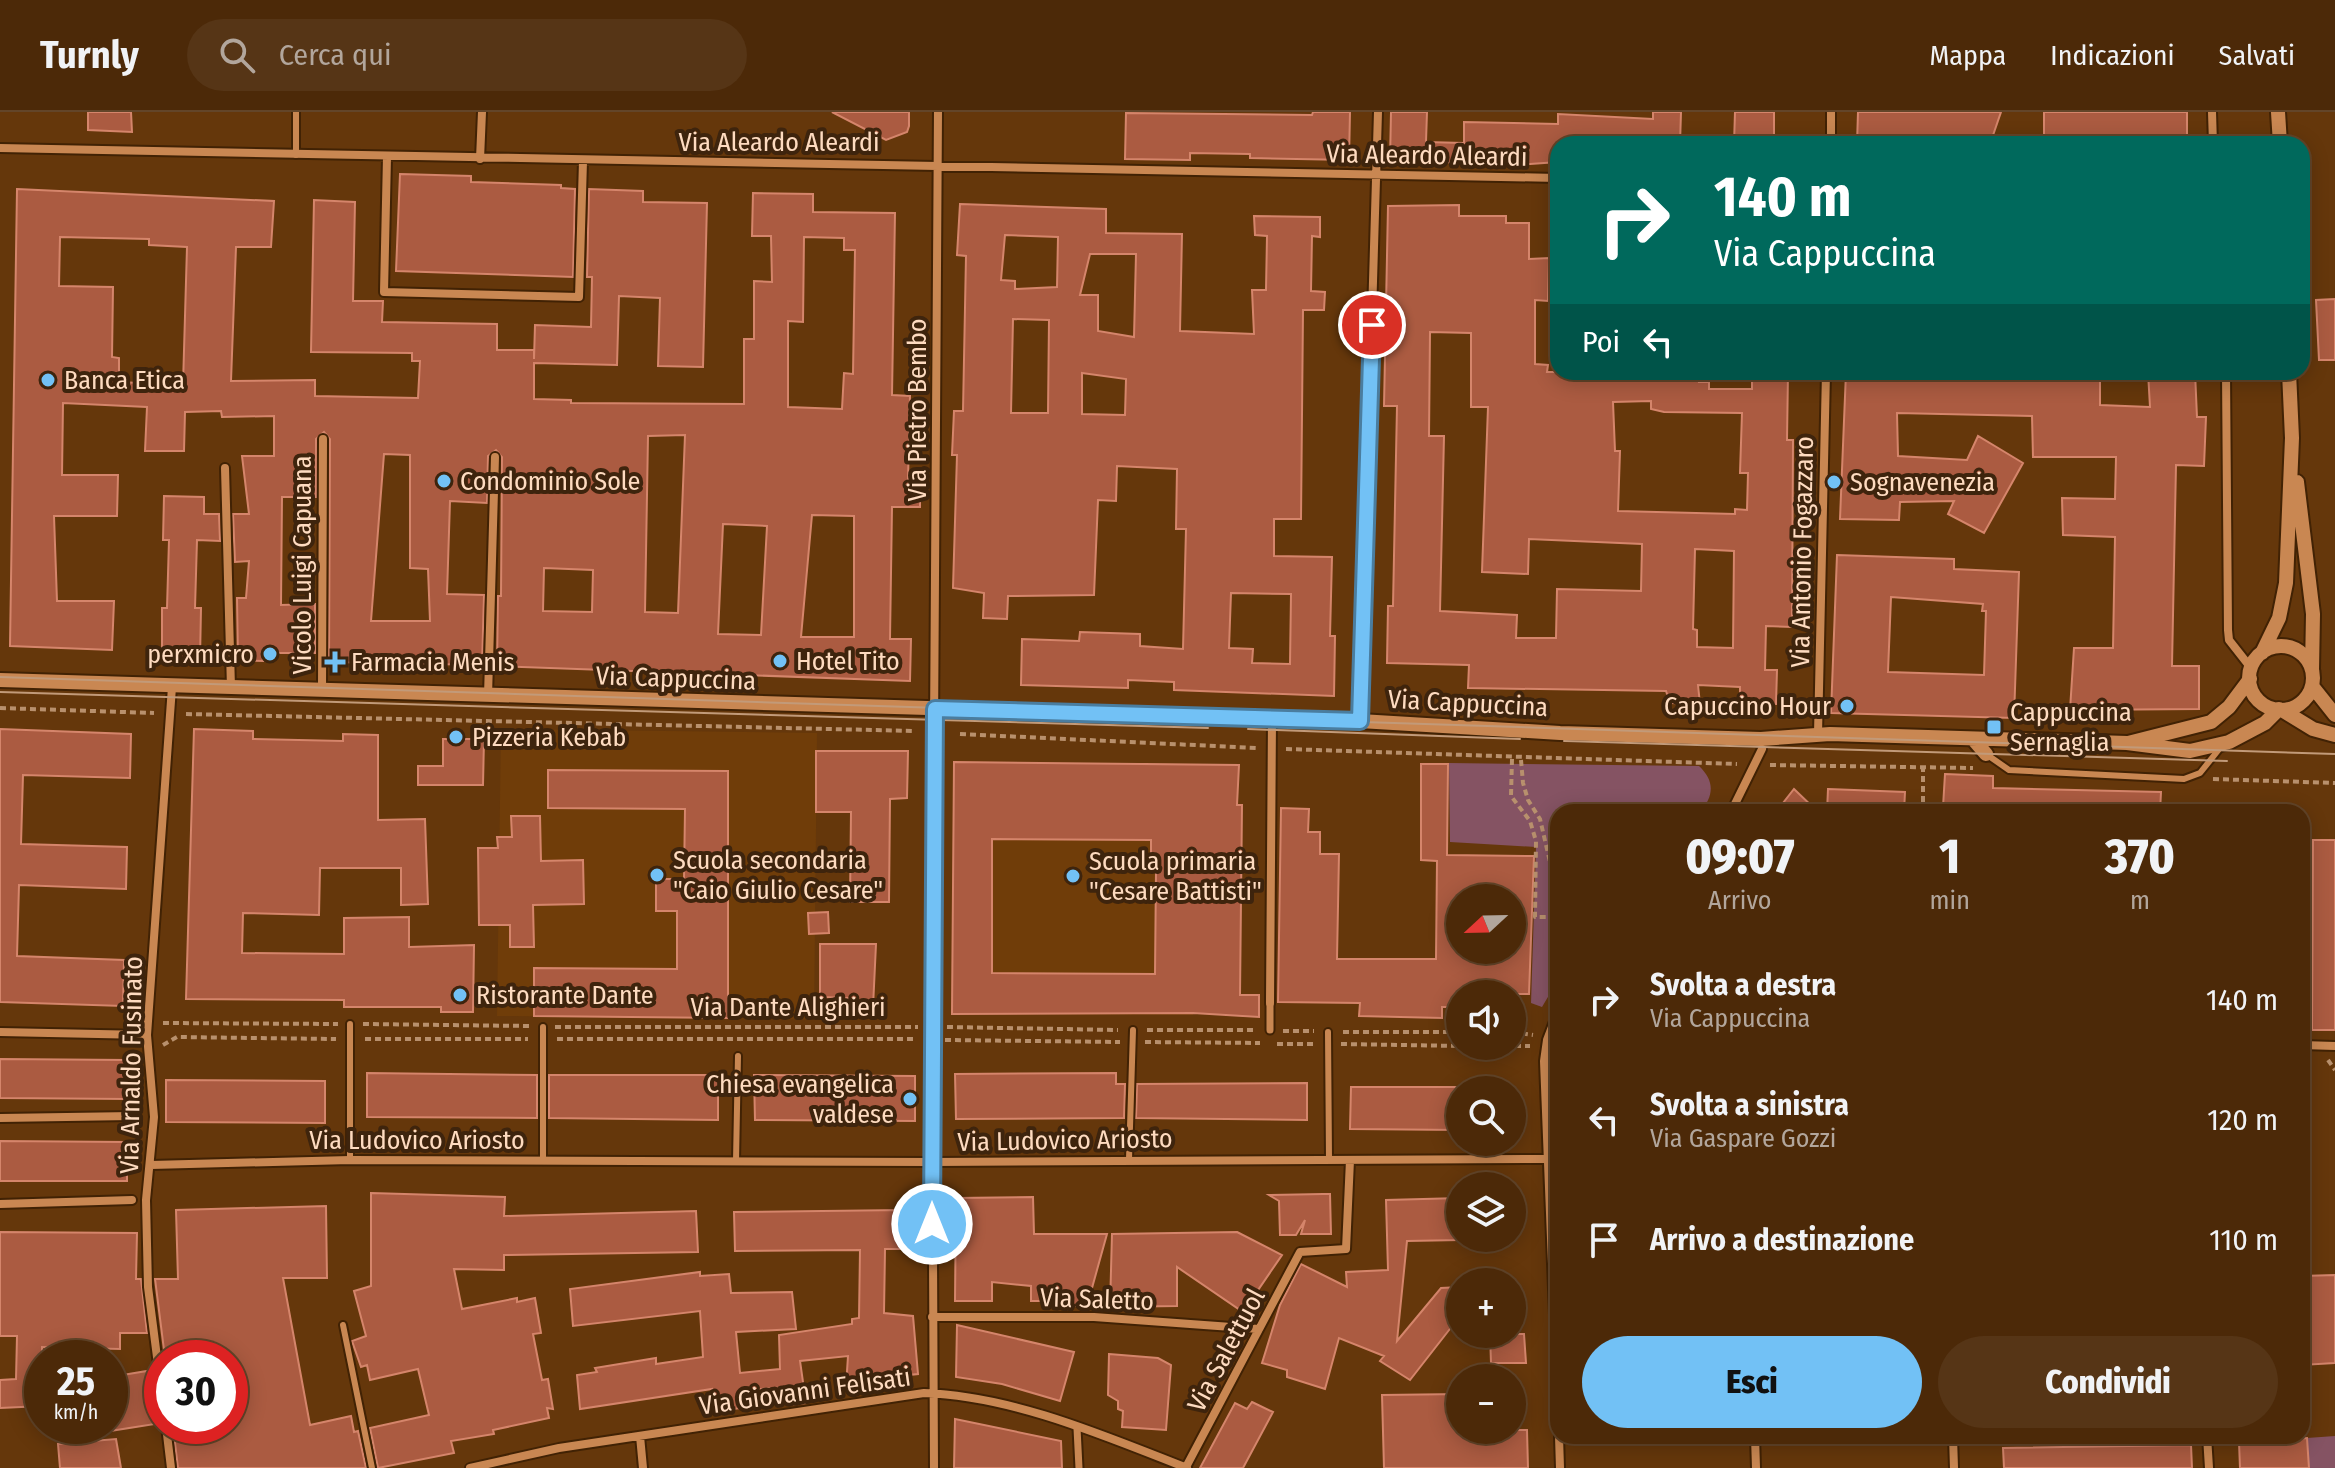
<!DOCTYPE html>
<html lang="it">
<meta charset="utf-8">
<style>
body{margin:0;font-family:"Fira Sans Condensed",sans-serif;background:#563516;color:#f1f3f6;height:100vh;display:flex;flex-direction:column;font-size:30px;white-space:nowrap}
*{box-sizing:border-box;margin:0}
p{font-size:26px;color:#b2a69c}
.icon{flex:none;width:44px;height:44px;fill:none;stroke:currentColor;stroke-width:2;stroke-linecap:round;stroke-linejoin:round}
.map{position:relative;flex:1;overflow:hidden}
.side{position:absolute;left:1550px;top:692px;width:760px;height:640px;display:flex;flex-direction:column;background:#4c2908;border-radius:24px;box-shadow:0 4px 20px #0003,0 0 0 2px #634529}
.side>*{flex:none}
.top-card{position:absolute;left:1550px;top:24px;width:760px;height:244px;border-radius:24px;box-shadow:0 4px 20px #0003,0 0 0 2px #634529;background:#00695c;color:#fff;overflow:hidden}
.needle{width:52px;rotate:248deg}
.controls{position:absolute;left:1446px;top:772px;display:grid;gap:16px}
.controls a{display:grid;place-items:center;width:80px;height:80px;border-radius:50%;background:#4c2908;box-shadow:0 4px 20px #0003,0 0 0 2px #634529;font-size:40px}
.speed{position:absolute;left:24px;top:1228px;display:flex;gap:16px;font-size:40px;font-weight:700;text-align:center}
.speed>*{display:grid;place-content:center;width:104px;height:104px;border-radius:50%;background:#4c2908;box-shadow:0 4px 20px #0003,0 0 0 2px #634529;line-height:1}
.speed small{font-size:20px;font-weight:400}
.speed .limit{border:12px solid #d22;background:#fff;color:#111}
.pin{position:absolute;display:grid;place-items:center;width:68px;height:68px;color:#fff;margin:-34px;border:4px solid #fff;border-radius:50%;box-shadow:0 2px 8px #0007}
.me{position:absolute;width:88px;margin:-44px;rotate:0deg;stroke-linejoin:round;filter:drop-shadow(0 0 6px #0008)}
.turn{display:flex;align-items:center;gap:28px;height:168px;padding:0 32px;font-size:36px}
.turn .icon{width:104px;height:104px;stroke-width:2.5}
.turn b{display:block;font-size:56px;line-height:68px}
.then{display:flex;align-items:center;height:76px;padding:0 32px;background:#0003;gap:16px;font-size:30px}
.eta{display:flex;justify-content:space-evenly;align-items:center;height:136px;text-align:center}
.eta b{font-size:48px;font-weight:800;line-height:56px}
.primary-button{display:flex;gap:16px;margin-top:auto;padding:16px 32px}
.primary-button a{flex:1;height:92px;border-radius:48px;background:#72c1f5;color:#111;font-size:32px;font-weight:800;line-height:92px;text-align:center}
.primary-button a+a{background:#563516;color:#f1f3f6}
ul{padding:0;list-style:none}
li{display:flex;align-items:center;gap:24px;height:120px;padding:0 32px}
li div{flex:1}
li b{display:block;font-size:30px}
li em{font-style:normal}
header{display:flex;align-items:center;gap:48px;box-sizing:border-box;height:112px;padding:0 40px;background:#4c2908;border-bottom:2px solid #634529}
header strong{font-size:38px}
nav{display:flex;gap:44px;margin-inline-start:auto;font-size:28px}
.search{width:560px;height:72px;background:#563516;display:flex;align-items:center;gap:20px;box-sizing:border-box;padding:0 28px;border-radius:44px;color:#b2a69c;font-size:30px}
.map>svg:first-child{display:block}
.built{fill:#703d09}
.green{fill:#855363}
.building{fill:#ab5b41;stroke:#d5856b;stroke-width:2;fill-rule:evenodd}
.lines{fill:none;stroke-linecap:round;stroke-linejoin:round}
.service-casing{stroke:#412204;stroke-width:10}
.pedestrian-casing{stroke:#412204;stroke-width:11}
.minor-casing{stroke:#412204;stroke-width:12}
.tertiary-casing{stroke:#412204;stroke-width:18}
.path{stroke:#b8906d;stroke-width:4;stroke-dasharray:6 4;stroke-linecap:butt}
.service{stroke:#c98752;stroke-width:6}
.pedestrian{stroke:#c98752;stroke-width:7}
.minor{stroke:#c98752;stroke-width:8}
.tertiary{stroke:#c98752;stroke-width:14}
.tram{stroke:#c29a79;stroke-width:2}
.route-casing{stroke:#4a7d9f;stroke-width:20}
.route{stroke:#72c1f5;stroke-width:14}
.poi-dot{fill:#72c1f5;stroke:#3e240d;stroke-width:3}
.labels{text-anchor:middle;stroke-width:8;stroke-linejoin:round;paint-order:stroke}
.street-label{font-size:26px;fill:#fedbc0;stroke:#3e240d}
.poi-label{font-size:26px;fill:#fedbc0;stroke:#3e240d;text-anchor:start}
</style>
<header>
<strong>Turnly</strong>
<div class="search"><svg class="icon" aria-label="search" viewBox="0 0 24 24"><circle cx="10" cy="10" r="6"/><path d="M15 15l6 6"/></svg>Cerca qui</div>
<nav><a>Mappa</a><a>Indicazioni</a><a>Salvati</a></nav>
</header>
<div class="map">
<svg width="2335" height="1356" viewBox="0 0 2335 1356">
<rect width="100%" height="100%" fill="#65370b"/>
<path class="built" d="M501,617L817,621L814,907L497,904Z
M954,650L1194,652L1193,903L952,902Z"/>
<path class="green" d="M1449,651L1699,654C1715,669 1714,684 1700,700H1558V868L1542,895L1531,891L1536,735L1450,730Z
M2335,1324V1356H2309L2307,1326Z"/>
<path class="building" d="M88,0H131L132,20L88,18Z
M832,0H909V14L907,20L886,28Z
M1313,0H1350L1349,48L1250,46V42L1190,41V48L1125,47L1126,1L1312,3Z
M1391,0H1427L1426,30L1464,31V10L1558,12V2L1653,7V0H1681L1680,32H1558V50L1530,52L1390,49Z
M1735,0H1774V32H1734Z
M1858,0H2001L1990,32H1857Z
M2044,0H2187V32H2044Z
M400,62L471,64V70L561,73V76L575,77L573,165L396,159Z
M17,77L274,89L271,135H236L231,269L315,268V284L418,286L420,249H412V241L311,240L314,88L355,90L353,189H383L382,210L497,212V238H534V247L535,213L591,215L592,165H587L589,77L643,79V90L707,91L703,255L658,254L660,186L619,184L617,253L534,251V287L571,288V291L744,292V227H754V169L772,170L771,124H752L753,81L813,82V100L895,101L892,283L910,284L908,368H920V395H892L890,527H911L910,569L497,554L498,484H501L502,345L496,338L488,344L487,391L450,389L447,482L484,483L482,553L329,550L330,327L324,320L316,327V385H282L281,493L315,492V541H262L263,549L238,548L237,486H246L249,449L235,450L233,402H249L242,344H274V304L222,305L221,299L185,300L184,339H145L147,295L63,291L62,363H118L117,404H54L57,489H114L112,538L10,534ZM60,125L149,127V133L187,135L183,273L119,270V246L112,245L113,175L59,174ZM804,125L844,126V138H855L853,262L844,261L842,297L788,295V209L803,210ZM685,323L678,501L645,500L648,324ZM384,342L410,343V456L428,457L430,509H371ZM812,403L854,404V525H801ZM723,412L767,414L761,523L718,522ZM544,456L593,458L592,500L543,499Z
M960,92L1106,97V121L1182,122L1180,219L1254,222L1252,178H1266L1267,124L1255,123L1254,104L1320,105V125L1312,124L1311,179L1325,180L1324,198H1303L1301,407H1274V444L1332,445L1330,524H1335L1334,584L1174,578V570L1128,568V576L1021,573L1022,527L1079,529L1080,520L1140,522V534L1183,537L1186,417H1176L1177,357L1117,354L1116,389L1098,388L1094,483L1008,484L1007,507L983,506L984,481L953,476L957,343H952L954,299H963L966,144L957,143ZM1005,123L1058,125L1057,175L1015,177V169L1001,168ZM1090,142H1136L1134,225L1098,219V183H1080ZM1013,207L1049,208L1048,301H1011ZM1082,261L1126,267L1125,303L1082,302ZM1231,481L1291,482L1290,552L1252,551L1253,537L1229,536Z
M1459,93V104H1506V111H1529V147L1549,146L1548,189L1535,188V252L1548,253L1547,260H1662L1663,266L1699,264V270H1709V277H1752V260H1788L1787,328H1793L1792,515L1766,514L1765,558H1777L1776,592L1740,591V575L1698,573L1700,592L1670,591L1666,579L1468,576L1469,553L1387,551L1388,494H1393L1397,294H1384L1388,94ZM1430,220L1471,221V295H1488L1482,460L1528,462L1529,427L1642,432L1641,479L1557,477L1556,526H1516L1517,503L1440,499L1444,324H1429ZM1651,289V297L1664,300L1742,301L1740,361H1748L1747,398L1735,397V402L1618,399L1620,339H1615L1613,290ZM1695,437L1734,439L1733,536L1697,535V518L1693,517Z
M2335,187V248H2319L2316,188Z
M1846,260H2100V293L2150,295L2148,260H2195L2197,305H2206L2204,354L2176,353L2172,554H2199V597L2070,598L2074,536H2113L2115,425L2063,423L2062,386L2115,387L2116,345H2033L2032,304L1897,301L1898,344L1967,348L1978,324L2023,351L1984,421L1948,402L1954,389L1900,390L1899,408L1840,407Z
M164,384L204,385V402H219L220,429L197,428L195,496H201L200,547L162,546V496H167L169,428H163Z
M1837,443L1954,447V457L2019,460L2014,606L1831,601ZM1891,485L1983,492L1982,499H1986L1984,563L1888,560Z
M0,617L131,622L130,666L23,663L21,732L127,735L126,777L19,773L17,844L124,848L123,894L0,890Z
M194,617L253,619V627L343,629V622L378,623V708L425,707L428,792L401,793V756H320L319,803L243,801L242,841L344,842V806L409,805V835L474,833L473,900H441V895H344V888L186,887Z
M443,627H484L483,673H418V654H443Z
M816,639H908L907,686L890,687L889,790H850L851,700H816Z
M954,650L1239,653L1237,693H1242L1240,883H1259V905L1193,901L952,902ZM992,727L1151,728V759H1156L1155,862L992,861Z
M1421,652H1448L1447,743L1534,744L1529,882H1460V895H1442V906L1359,904L1360,891L1278,890L1281,696L1309,697L1308,720H1320V742H1339L1337,847H1436L1437,749L1421,748ZM1460,786H1512V838H1460Z
M548,658L728,659V906L534,904V856L677,857V799H656V767H684L685,697L548,696Z
M1945,662L1993,664V676L2161,680L2160,700H1959V695H1943Z
M1794,677L1818,700H1776Z
M1828,677L1905,680L1904,700H1827Z
M511,704H540L541,749L583,748L584,792L533,793L534,835H510V813H479L478,736H498L497,725H512Z
M2313,728H2335V918H2312Z
M828,800L829,821L809,822L808,801Z
M820,832H876L873,895H847L848,886L820,885Z
M0,947L128,948V987L0,986Z
M367,961L537,963V1006L367,1005Z
M1116,961V972H1125L1124,1006L956,1007L955,962Z
M549,963H718V1008L549,1006Z
M754,963L915,964V1009L755,1008Z
M166,968L325,969V1011L166,1010Z
M1307,971V1008L1136,1006L1137,972Z
M1351,975H1460V1018L1350,1017Z
M0,1029L127,1030V1069H0Z
M371,1081L505,1085L504,1104L696,1099L698,1140L504,1143V1158L454,1157L462,1197L517,1186V1190L535,1186L541,1221L533,1222L542,1268L548,1267L553,1297L547,1296L549,1306L493,1318L494,1322L451,1329L454,1341L378,1356L370,1316L429,1303L418,1257L370,1268L367,1253L361,1255L352,1229L366,1224L354,1179L371,1174Z
M1323,1082H1330L1331,1122H1301L1305,1108L1296,1123H1280L1279,1089L1269,1083Z
M1033,1085L1034,1122H1107L1087,1194H1053V1189H1031V1174L992,1170V1189H955L956,1086Z
M1460,1086V1128L1407,1129L1397,1229L1441,1176L1460,1175V1204L1410,1268L1380,1249L1384,1244L1339,1226L1325,1277L1287,1265V1258L1262,1251L1280,1193L1301,1152L1347,1175L1346,1160L1388,1158L1386,1088Z
M326,1094L327,1166H283L310,1313L351,1304L354,1320L358,1319L366,1356H178L173,1314H230V1246H165L155,1167H178L176,1098Z
M902,1098L906,1137H885L884,1201L913,1204L918,1262L860,1268L846,1275L848,1244L800,1249L806,1291L788,1293L785,1275L749,1278L750,1295L714,1299L712,1277L580,1297L577,1263L597,1260L595,1256L656,1246V1252L703,1245L700,1199L573,1214L570,1177L700,1160V1164L729,1162L731,1181L792,1180L796,1217L736,1220L740,1261L780,1257L779,1223L852,1212V1207L859,1206L860,1138L735,1139L734,1100Z
M0,1120L137,1121L136,1167H141L147,1221H120V1237L42,1235V1294L0,1296V1268L16,1267L17,1224H0Z
M1237,1120L1282,1143L1243,1200L1177,1155V1194L1110,1195L1112,1122Z
M2335,1163V1251L2302,1253V1164Z
M957,1213L1074,1240L1060,1289L1002,1272L956,1265Z
M1490,1222H1524L1526,1251H1491Z
M1109,1242L1158,1246L1171,1253L1166,1318L1122,1315L1123,1299L1118,1297V1289L1108,1283Z
M147,1259L155,1312L110,1319V1265Z
M1460,1282V1318H1527L1528,1356H1384L1382,1283Z
M1252,1290L1273,1300L1243,1356H1200L1235,1291L1247,1297Z
M955,1307L1061,1329L1062,1356H954Z
M2307,1326L2309,1356H2240L2239,1330Z
M116,1327L121,1356H60L58,1332Z
M2191,1333L2192,1356H2004L2003,1336Z"/>
<g class="lines">
<g class="service-casing">
<path id="service" d="M296,43V0
M1986,642L2009,658L2184,667L2200,661L2220,636
M350,912V1048
M1328,920L1329,1047
M543,1047V915
M1129,1047L1133,918
M736,1049L738,944
M343,1213L372,1356"/>
</g>
<g class="pedestrian-casing">
<path id="pedestrian" d="M1270,918V891
M1077,1316L1079,1356"/>
</g>
<g class="minor-casing">
<path id="minor" d="M2212,0L2213,32
M1831,32V0
M0,36L1558,66
M387,45L384,180L579,185L583,49
M480,47L482,0
M2226,260L2228,518L2229,528L2251,556
M225,356L231,576
M322,578L323,327
M488,584L495,345
M1360,609L1378,0
M1818,622L1826,260
M1731,700L1762,637
M1270,891L1272,607
M1558,899L1547,928L1544,949L1558,1303
M0,920L147,923
M2302,933L2335,934
M0,1006L133,1004
M151,1053L350,1048L932,1050L1548,1047
M0,1092L132,1088
M932,1205H1094L1259,1217
M162,1284L148,1175L146,1088L154,1005L147,923L172,575
M166,1314L171,1356
M640,1324L643,1356
M1559,1324L1560,1356
M1755,1324L1756,1356
M1953,1324L1954,1356
M2207,1324L2209,1356
M1186,1355L1300,1140L1346,1137L1350,1048
M470,1356L559,1336L924,1281C1013,1284 1105,1324 1187,1356
M934,1356L932,927L938,0"/>
</g>
<g class="tertiary-casing">
<path id="tertiary" d="M2278,0L2280,32
M2297,370L2313,502L2312,557
M2249 566a32 32 0 1 1 64 0a32 32 0 1 1-64 0Z
M2262,541L2279,506L2286,471L2292,326L2289,260
M0,568L1360,609L1560,621L1761,627L1830,622L2127,631L2190,639L2229,630L2265,611L2279,597
M2312,574L2335,603
M2282,598L2313,617L2335,623
M1973,627L1986,642
M2128,631L2211,610L2229,595L2250,567"/>
</g>
<path class="path" d="M0,596L154,601
M186,602L915,619
M960,622L1257,636
M1286,637L1737,652
M1512,647L1511,684L1530,709L1536,729L1535,805H1558
M1521,648L1523,671L1528,688L1540,707L1553,763L1558,771
M1770,653L1973,656
M1923,654V700
M2213,667L2335,671
M1551,885L1558,874
M163,911L338,912
M363,912L530,914
M555,915H918
M947,915L1118,918
M1147,918H1254
M1283,919H1314
M1343,920H1460
M1512,920L1533,923
M365,927H528
M557,927H916
M945,928L1120,930
M1145,930L1260,931
M1277,932H1316
M1341,932L1460,934
M163,933L177,925L336,927
M1495,934H1530
M2328,948L2335,958"/>
<use href="#service" class="service"/>
<use href="#pedestrian" class="pedestrian"/>
<use href="#minor" class="minor"/>
<use href="#tertiary" class="tertiary"/>
<path class="tram" d="M0,565L2335,642
M0,580L1208,616
M1248,617L1520,627
M1564,629L2227,649"/>
</g>
<g class="lines">
<g class="route-casing">
<path id="route" d="M932,1112L935,597L1360,609L1372,213"/>
</g>
<use href="#route" class="route"/>
</g>
<g class="poi-dot">
<circle cx="48" cy="268" r="8"/>
<circle cx="444" cy="369" r="8"/>
<circle cx="1834" cy="370" r="8"/>
<circle cx="270" cy="542" r="8"/>
<circle cx="780" cy="549" r="8"/>
<path d="M331 538h8v8h8v8h-8v8h-8v-8h-8v-8h8z"/>
<circle cx="1847" cy="594" r="8"/>
<rect x="1986" y="607" width="16" height="16" rx="4"/>
<circle cx="456" cy="625" r="8"/>
<circle cx="657" cy="763" r="8"/>
<circle cx="1073" cy="764" r="8"/>
<circle cx="460" cy="883" r="8"/>
<circle cx="910" cy="987" r="8"/>
</g>
<g class="labels">
<g class="street-label">
<text x="779" y="39">Via Aleardo Aleardi</text>
<text transform="translate(1427 43) rotate(1)" y="9">Via Aleardo Aleardi</text>
<text transform="translate(917 298) rotate(-90)" y="9">Via Pietro Bembo</text>
<text transform="translate(1802 440) rotate(-89)" y="9">Via Antonio Fogazzaro</text>
<text transform="translate(302 453) rotate(-90)" y="9">Vicolo Luigi Capuana</text>
<text transform="translate(676 566) rotate(2)" y="9">Via Cappuccina</text>
<text transform="translate(1468 591) rotate(3)" y="9">Via Cappuccina</text>
<text x="788" y="904">Via Dante Alighieri</text>
<text transform="translate(131 953) rotate(-89)" y="9">Via Arnaldo Fusinato</text>
<text x="417" y="1037">Via Ludovico Ariosto</text>
<text transform="translate(1065 1028) rotate(-1)" y="9">Via Ludovico Ariosto</text>
<text transform="translate(1097 1187) rotate(2)" y="9">Via Saletto</text>
<text transform="translate(1226 1238) rotate(-62)" y="9">Via Salettuol</text>
<text transform="translate(805 1279) rotate(-8)" y="9">Via Giovanni Felisati</text>
</g>
<g class="poi-label">
<text x="64" y="277">Banca Etica</text>
<text x="460" y="378">Condominio Sole</text>
<text x="1850" y="379">Sognavenezia</text>
<text x="254" y="551" text-anchor="end">perxmicro</text>
<text x="796" y="558">Hotel Tito</text>
<text x="351" y="559">Farmacia Menis</text>
<text x="1831" y="603" text-anchor="end">Capuccino Hour</text>
<text x="2010" y="609">Cappuccina<tspan x="2010" dy="30">Sernaglia</tspan></text>
<text x="472" y="634">Pizzeria Kebab</text>
<text x="673" y="757">Scuola secondaria<tspan x="673" dy="30">"Caio Giulio Cesare"</tspan></text>
<text x="1089" y="758">Scuola primaria<tspan x="1089" dy="30">"Cesare Battisti"</tspan></text>
<text x="476" y="892">Ristorante Dante</text>
<text x="894" y="981" text-anchor="end">Chiesa evangelica<tspan x="894" dy="30">valdese</tspan></text>
</g>
</g>
</svg>
<div class="controls">
<a><svg class="needle" viewBox="-14 -14 28 28"><path d="M0-13l5 13h-10z" fill="#e53935"/><path d="M0 13l5-13h-10z" fill="#b2a69c"/></svg></a>
<a><svg class="icon" aria-label="sound" viewBox="0 0 24 24"><path d="M4 9h4l5-4v14l-5-4H4zM17 9q2 3 0 6"/></svg></a>
<a><svg class="icon" aria-label="search" viewBox="0 0 24 24"><circle cx="10" cy="10" r="6"/><path d="M15 15l6 6"/></svg></a>
<a><svg class="icon" aria-label="layers" viewBox="0 0 24 24"><path d="M12 4l9 5-9 5-9-5zM3 14l9 5 9-5"/></svg></a>
<a>+</a>
<a>−</a>
</div>
<div class="speed"><div>25<small>km/h</small></div><div class="limit">30</div></div>
<div class="pin" style="left:1372px;top:213px;background:#d93025"><svg class="icon" aria-label="arrive" viewBox="0 0 24 24"><path d="M6 21V4h12l-3 4 3 4H6"/></svg></div>
<svg class="me" style="left:932px;top:1112px" viewBox="-20 -20 40 40"><circle r="17" fill="#72c1f5" stroke="#fff" stroke-width="3"/><path d="M0-11L8 9 0 5-8 9z" fill="#fff"/></svg>
<div class="top-card">
<div class="turn"><svg class="icon" aria-label="right" viewBox="0 0 24 24"><path d="M7 20v-9h11M14 6l5 5-5 5"/></svg><div><b>140 m</b>Via Cappuccina</div></div>
<div class="then">Poi<svg class="icon" aria-label="left" viewBox="0 0 24 24"><path d="M17 20v-9H6M10 6l-5 5 5 5"/></svg></div>
</div>
<section class="side">
<div class="eta">
<div><b>09:07</b><p>Arrivo</p></div>
<div><b>1</b><p>min</p></div>
<div><b>370</b><p>m</p></div>
</div>
<ul>
<li><svg class="icon" aria-label="right" viewBox="0 0 24 24"><path d="M7 20v-9h11M14 6l5 5-5 5"/></svg><div><b>Svolta a destra</b><p>Via Cappuccina</p></div><em>140 m</em></li>
<li><svg class="icon" aria-label="left" viewBox="0 0 24 24"><path d="M17 20v-9H6M10 6l-5 5 5 5"/></svg><div><b>Svolta a sinistra</b><p>Via Gaspare Gozzi</p></div><em>120 m</em></li>
<li><svg class="icon" aria-label="arrive" viewBox="0 0 24 24"><path d="M6 21V4h12l-3 4 3 4H6"/></svg><div><b>Arrivo a destinazione</b></div><em>110 m</em></li>
</ul>
<div class="primary-button"><a>Esci</a><a>Condividi</a></div>
</section>
</div>
